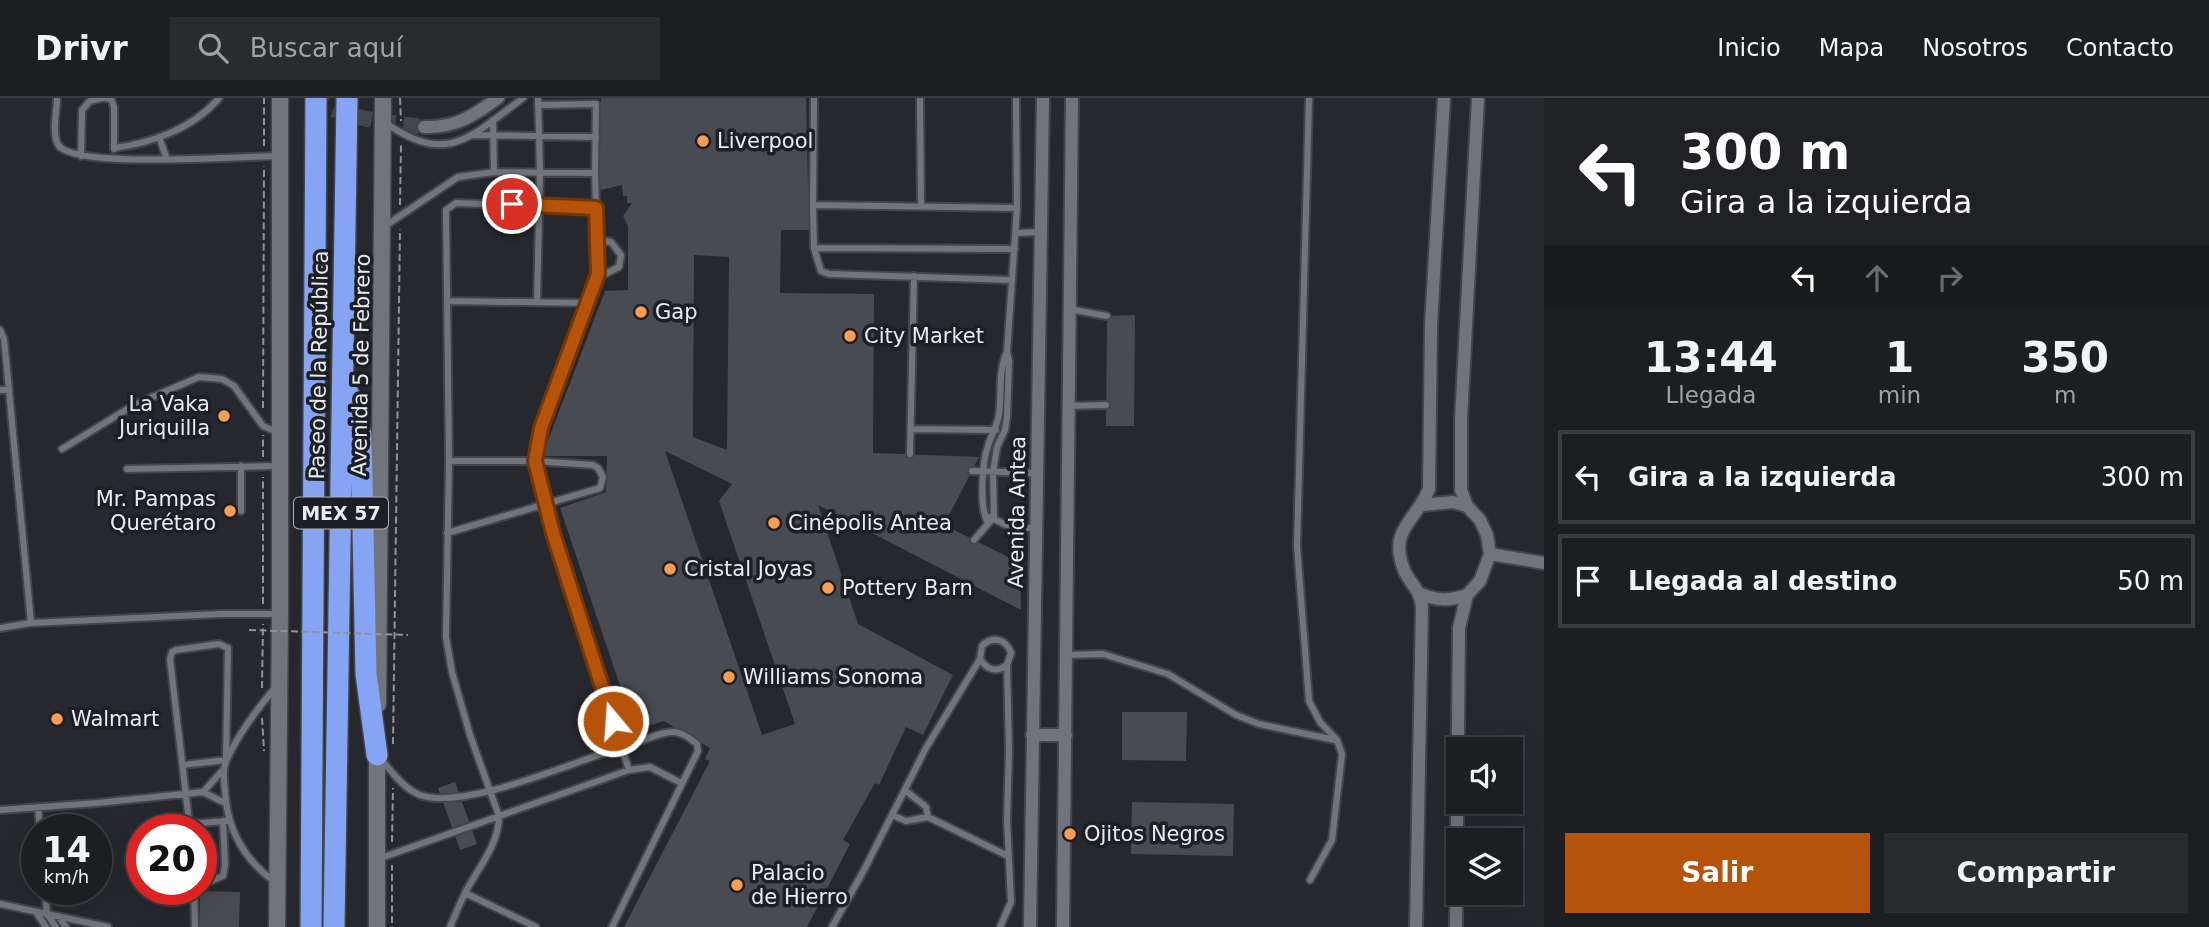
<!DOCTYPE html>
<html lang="es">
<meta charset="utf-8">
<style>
body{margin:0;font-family:"DejaVu Sans",sans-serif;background:#292b2f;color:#f1f3f6;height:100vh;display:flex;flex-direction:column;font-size:26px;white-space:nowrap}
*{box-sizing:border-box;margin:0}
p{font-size:23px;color:#a0a2a5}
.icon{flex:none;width:38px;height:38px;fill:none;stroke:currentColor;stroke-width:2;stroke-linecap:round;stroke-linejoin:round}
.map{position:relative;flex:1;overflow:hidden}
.side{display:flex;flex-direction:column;background:#1c1e22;width:665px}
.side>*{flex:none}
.hud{background:#202124;color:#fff;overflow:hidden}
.controls{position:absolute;left:1446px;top:639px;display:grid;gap:14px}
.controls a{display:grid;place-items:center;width:77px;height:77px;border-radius:0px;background:#1c1e22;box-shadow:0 7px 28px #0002,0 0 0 2px #3a3c40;font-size:35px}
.speed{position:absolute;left:21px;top:716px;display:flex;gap:14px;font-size:35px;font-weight:700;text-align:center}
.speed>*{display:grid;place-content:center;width:91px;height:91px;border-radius:50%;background:#1c1e22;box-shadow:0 7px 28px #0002,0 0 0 2px #3a3c40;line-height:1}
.speed small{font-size:18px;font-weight:400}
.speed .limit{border:10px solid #d22;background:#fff;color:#111}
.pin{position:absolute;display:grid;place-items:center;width:60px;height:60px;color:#fff;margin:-30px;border:4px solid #fff;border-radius:50%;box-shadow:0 2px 7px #0007}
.me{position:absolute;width:77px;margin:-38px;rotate:342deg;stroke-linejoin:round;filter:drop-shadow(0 0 5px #0008)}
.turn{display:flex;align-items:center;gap:24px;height:147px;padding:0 21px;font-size:32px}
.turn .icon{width:91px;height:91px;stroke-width:2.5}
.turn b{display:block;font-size:49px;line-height:60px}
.lanes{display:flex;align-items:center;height:66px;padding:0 21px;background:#0003;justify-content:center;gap:35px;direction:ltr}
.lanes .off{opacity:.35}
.eta{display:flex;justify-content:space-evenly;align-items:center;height:119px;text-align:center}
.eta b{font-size:42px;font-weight:600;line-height:49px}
.button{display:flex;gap:14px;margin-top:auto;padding:14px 21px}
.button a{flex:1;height:80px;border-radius:0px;background:#b45309;color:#fff;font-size:28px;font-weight:600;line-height:80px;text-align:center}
.button a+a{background:#292b2f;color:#f1f3f6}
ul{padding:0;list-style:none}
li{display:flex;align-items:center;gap:21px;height:94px;margin:0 14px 10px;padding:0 7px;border:4px solid #3a3c40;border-radius:0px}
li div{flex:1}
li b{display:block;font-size:26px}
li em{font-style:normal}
header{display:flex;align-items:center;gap:42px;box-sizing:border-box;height:98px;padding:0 35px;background:#1c1e22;border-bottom:2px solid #3a3c40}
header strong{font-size:33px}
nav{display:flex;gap:38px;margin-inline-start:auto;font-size:24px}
.search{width:490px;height:63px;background:#292b2f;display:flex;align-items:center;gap:18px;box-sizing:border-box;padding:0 24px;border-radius:0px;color:#a0a2a5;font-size:26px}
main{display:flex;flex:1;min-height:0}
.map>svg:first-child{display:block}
.building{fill:#494b52;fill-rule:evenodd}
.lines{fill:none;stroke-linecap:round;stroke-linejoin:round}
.secondary-tunnel{stroke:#43454b;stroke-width:16;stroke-dasharray:16 8;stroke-linecap:butt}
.lane-casing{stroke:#43454a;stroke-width:10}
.street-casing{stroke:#43454a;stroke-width:16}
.secondary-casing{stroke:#43454a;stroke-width:19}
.highway-casing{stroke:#43454a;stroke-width:24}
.path{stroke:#909297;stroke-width:2;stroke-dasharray:7 3.5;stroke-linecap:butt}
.lane{stroke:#71747b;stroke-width:6}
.street{stroke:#71747b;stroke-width:12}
.secondary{stroke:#71747b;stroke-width:16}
.highway{stroke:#86a4f4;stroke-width:21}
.path-bridge{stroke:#909297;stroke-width:2;stroke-dasharray:7 3.5;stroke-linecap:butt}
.route-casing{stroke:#753606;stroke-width:18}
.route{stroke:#b45309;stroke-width:12}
.poi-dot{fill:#fb9e51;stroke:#1c1f24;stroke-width:2.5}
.labels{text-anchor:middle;stroke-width:7;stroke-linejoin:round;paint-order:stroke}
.shield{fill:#1c1f24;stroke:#acaeb2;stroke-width:2}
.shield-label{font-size:19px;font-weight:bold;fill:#e9ebef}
.poi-label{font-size:21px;fill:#e9ebef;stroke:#1c1f24;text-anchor:start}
.street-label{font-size:21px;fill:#e9ebef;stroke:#1c1f24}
</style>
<header>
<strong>Drivr</strong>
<div class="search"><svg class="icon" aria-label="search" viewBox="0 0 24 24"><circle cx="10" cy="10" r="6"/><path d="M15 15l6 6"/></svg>Buscar aquí</div>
<nav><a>Inicio</a><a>Mapa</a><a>Nosotros</a><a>Contacto</a></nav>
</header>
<main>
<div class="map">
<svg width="1544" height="829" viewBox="0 0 1544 829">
<rect width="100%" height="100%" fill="#26282e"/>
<path class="building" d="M601,0H806L809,132H781L780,195L874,196L873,355L979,359L944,427L1020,465L1021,512L818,407L858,526L953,577L923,637L906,629L879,687L875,685L843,742L850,746L807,829H624L710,663L705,661L710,650L664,623L635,632L560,410L606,394L607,358H542L605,193L628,192V128L623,118L632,105H627V98H623L622,87L601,92V90H597ZM694,157L729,159L727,352L693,339ZM665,353L732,386L719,403L795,626L762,637Z
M1135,217L1134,328H1106L1107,218Z
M1122,614H1187L1186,663L1122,662Z
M455,684L477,746L460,752L438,690Z
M1132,704L1234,706L1233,758L1131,756Z
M200,793L240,794L239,829H200Z"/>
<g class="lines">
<path class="secondary-tunnel" d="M312,0C347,22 385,24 424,29"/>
<g class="lane-casing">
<path id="lane" d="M57,0C57,13 51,37 59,48C78,71 242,58 278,58
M104,0L111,1L114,9V51
M814,0L813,107L1017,110L1016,0
M920,0L921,109
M1309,0L1297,448L1309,603L1320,624L1337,642L1342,656L1332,742L1310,782
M538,7L596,6L595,75L598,175L541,330L535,363L543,398L572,497L629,672
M493,22L494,74
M384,24C447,68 469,40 523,0
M472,37L596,39
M159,39L167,61
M114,50C152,45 194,30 219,0
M81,58L82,12L90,3L102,0
M813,107L814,150L821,173L829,176L1011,182
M385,128L458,79L494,74L595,75
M1016,135L1041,134
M598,142L611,144L621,157L619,169L605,176L598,175
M814,150L1015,151
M448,203L588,205
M537,204L540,73L538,0
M1069,211L1107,218
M0,232L4,241L9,292
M0,292H9L10,303L31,525
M1068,308L1106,307
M911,331L996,332
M62,351L134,307L199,279L222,281L234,288L263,328L277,334
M910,356L914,178
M127,371L277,368
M972,373L1036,375
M241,413V368
M990,419L1006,427L1036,431
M988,425C979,409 982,365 988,348C991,337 997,328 999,317C1002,296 998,275 1006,256
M447,435L600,390L603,379L598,370L593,367L535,363H449
M974,442L994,419L993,374L997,349L1005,332L1007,319L1009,263L1007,254L1017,110
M0,530L31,525L220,516H278
M1066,557L1103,556L1168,576L1236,617L1259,626L1335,642
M381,661C392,674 404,691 420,697C466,714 587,658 637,644C648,641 663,633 674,634C682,634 691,641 697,646L698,653L612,829
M183,667L226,662L228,550L219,546L176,552L172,554L170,561L190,732
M905,692L926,709L928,719
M203,694L223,672
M38,709L40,732
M0,712L97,705L203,694L225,705
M892,717L906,723L928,719L1008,758
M189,726L226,723
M378,761L629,672L650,669L681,685
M201,783H211L223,778L225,767L223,723
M275,784C243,761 227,731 225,693C224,682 222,671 227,661C239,635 257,611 275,590
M45,791L47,816L56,829
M194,791L195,829
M465,795L536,829
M0,806L108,829
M36,814L46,829
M58,818L66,829
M450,829C455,817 460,805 466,793C479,769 499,746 499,718L470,637L452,574L446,539L449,363L446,112L456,105L596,110
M832,829L864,772L926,650L980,561
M1000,829L1011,804L1007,722L1009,653L1007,567L1011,555C1006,541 993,537 982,548L980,561C987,572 996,575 1007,567"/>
</g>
<g class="street-casing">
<path id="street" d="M424,29C456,30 473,18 498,0
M1423,407L1453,404L1467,408
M1490,456L1544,465
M1421,496C1438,503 1449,503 1467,497
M1032,637H1066
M1030,829L1043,0
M1063,829L1072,0
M1416,829L1422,508C1420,490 1408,485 1403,469C1389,431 1417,422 1429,391L1431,227L1444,0
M1456,829L1459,530L1467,497L1480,483L1490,456L1487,437L1480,422L1467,408L1461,392V321L1478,0"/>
</g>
<g class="secondary-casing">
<path id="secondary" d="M378,606L383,0
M277,829L280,516V0
M377,829V646"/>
</g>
<g class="highway-casing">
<path id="highway" d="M348,295L355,309L361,337L366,576L377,657
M311,829L316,0
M334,829L347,0"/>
</g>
<path class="path" d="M400,0L401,23
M264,48V0
M400,107L401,47
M263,310L264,68
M263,359V337
M263,506V379
M262,590L263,526
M262,620L264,653
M393,646L400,131
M392,744L393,690
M392,825V767"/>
<use href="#lane" class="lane"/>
<use href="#street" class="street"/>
<use href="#secondary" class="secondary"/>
<use href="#highway" class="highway"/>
<path class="path-bridge" d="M249,532L408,537"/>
</g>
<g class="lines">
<g class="route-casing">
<path id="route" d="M512,106L596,110L598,176L541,330L535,363L553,435L613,623"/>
</g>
<use href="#route" class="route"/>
</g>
<g class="poi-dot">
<circle cx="703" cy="43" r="7"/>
<circle cx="641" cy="214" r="7"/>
<circle cx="850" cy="238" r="7"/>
<circle cx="224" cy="318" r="7"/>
<circle cx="230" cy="413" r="7"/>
<circle cx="774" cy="425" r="7"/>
<circle cx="670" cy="471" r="7"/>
<circle cx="828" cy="490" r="7"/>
<circle cx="729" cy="579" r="7"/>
<circle cx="57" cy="621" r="7"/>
<circle cx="1070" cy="736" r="7"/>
<circle cx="737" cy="787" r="7"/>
</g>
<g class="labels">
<rect class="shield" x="294" y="399.5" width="94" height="31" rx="5"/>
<g class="shield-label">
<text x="341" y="422">MEX 57</text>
</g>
<g class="poi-label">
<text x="717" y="50">Liverpool</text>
<text x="655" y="221">Gap</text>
<text x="864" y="245">City Market</text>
<text x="210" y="313" text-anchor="end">La Vaka<tspan x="210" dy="24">Juriquilla</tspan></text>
<text x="216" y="408" text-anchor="end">Mr. Pampas<tspan x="216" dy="24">Querétaro</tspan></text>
<text x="788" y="432">Cinépolis Antea</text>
<text x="684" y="478">Cristal Joyas</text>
<text x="842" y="497">Pottery Barn</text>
<text x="743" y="586">Williams Sonoma</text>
<text x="71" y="628">Walmart</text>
<text x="1084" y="743">Ojitos Negros</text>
<text x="751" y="782">Palacio<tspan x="751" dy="24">de Hierro</tspan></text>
</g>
<g class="street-label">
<text transform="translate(319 267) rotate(-89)" y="7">Paseo de la República</text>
<text transform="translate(361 267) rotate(-89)" y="7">Avenida 5 de Febrero</text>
<text transform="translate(1017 414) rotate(-89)" y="7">Avenida Antea</text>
</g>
</g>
</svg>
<div class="controls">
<a><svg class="icon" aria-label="sound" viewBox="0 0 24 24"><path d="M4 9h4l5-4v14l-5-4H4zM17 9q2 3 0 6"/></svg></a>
<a><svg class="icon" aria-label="layers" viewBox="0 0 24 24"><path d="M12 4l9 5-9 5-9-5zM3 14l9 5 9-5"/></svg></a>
</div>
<div class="speed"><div>14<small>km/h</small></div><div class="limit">20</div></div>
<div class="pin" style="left:512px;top:106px;background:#d93025"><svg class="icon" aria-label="arrive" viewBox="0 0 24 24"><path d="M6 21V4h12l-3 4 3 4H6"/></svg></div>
<svg class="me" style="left:613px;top:623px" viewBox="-20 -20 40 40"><circle r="17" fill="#b45309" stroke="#fff" stroke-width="3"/><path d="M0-11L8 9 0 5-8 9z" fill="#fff"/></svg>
</div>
<section class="side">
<div class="hud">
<div class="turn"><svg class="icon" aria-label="left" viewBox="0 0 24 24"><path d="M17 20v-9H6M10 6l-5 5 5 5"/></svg><div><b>300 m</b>Gira a la izquierda</div></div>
<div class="lanes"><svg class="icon" aria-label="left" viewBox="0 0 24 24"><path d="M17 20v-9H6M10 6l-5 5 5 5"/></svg><svg class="icon off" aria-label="ahead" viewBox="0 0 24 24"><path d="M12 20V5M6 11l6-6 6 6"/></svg><svg class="icon off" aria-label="right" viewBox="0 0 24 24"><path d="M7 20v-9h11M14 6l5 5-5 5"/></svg></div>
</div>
<div class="eta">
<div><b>13:44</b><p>Llegada</p></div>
<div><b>1</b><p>min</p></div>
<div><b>350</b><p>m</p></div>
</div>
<ul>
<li><svg class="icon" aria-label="left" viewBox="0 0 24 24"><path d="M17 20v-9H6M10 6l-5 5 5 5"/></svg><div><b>Gira a la izquierda</b></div><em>300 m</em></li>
<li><svg class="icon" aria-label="arrive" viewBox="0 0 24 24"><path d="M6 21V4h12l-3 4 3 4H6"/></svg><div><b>Llegada al destino</b></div><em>50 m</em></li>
</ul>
<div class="button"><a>Salir</a><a>Compartir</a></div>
</section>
</main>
